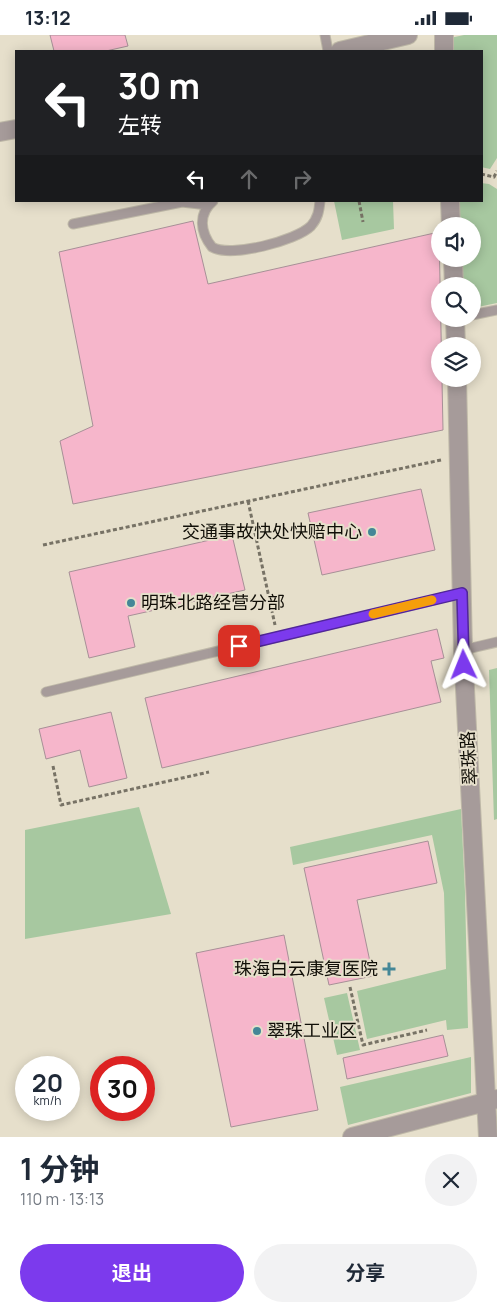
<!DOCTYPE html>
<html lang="zh">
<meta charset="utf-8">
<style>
body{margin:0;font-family:Manrope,"Noto Sans SC",sans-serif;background:#f2f2f3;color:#1f2937;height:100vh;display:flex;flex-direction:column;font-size:19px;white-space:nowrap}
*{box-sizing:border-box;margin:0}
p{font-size:16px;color:#747a83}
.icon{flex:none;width:28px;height:28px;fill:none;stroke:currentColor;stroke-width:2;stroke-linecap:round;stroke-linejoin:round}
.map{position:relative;height:1102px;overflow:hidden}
.sheet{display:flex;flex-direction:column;background:#fff;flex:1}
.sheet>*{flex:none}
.hud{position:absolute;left:15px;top:15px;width:468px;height:152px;border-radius:0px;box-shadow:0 2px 12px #0003;background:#202124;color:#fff;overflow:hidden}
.tools{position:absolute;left:431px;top:182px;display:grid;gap:10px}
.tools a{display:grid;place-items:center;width:50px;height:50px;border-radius:50%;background:#fff;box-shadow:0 2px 12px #0003;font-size:25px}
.speed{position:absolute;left:15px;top:1021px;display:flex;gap:10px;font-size:25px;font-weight:700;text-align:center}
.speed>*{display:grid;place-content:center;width:65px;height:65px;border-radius:50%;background:#fff;box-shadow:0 2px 12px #0003;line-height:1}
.speed small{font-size:12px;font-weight:400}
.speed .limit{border:8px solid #d22;background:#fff;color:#111}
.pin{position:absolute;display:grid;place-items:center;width:42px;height:42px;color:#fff;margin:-21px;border-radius:10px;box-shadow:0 2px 8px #0006}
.me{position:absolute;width:55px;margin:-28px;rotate:358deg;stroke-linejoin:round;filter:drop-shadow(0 0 4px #0008)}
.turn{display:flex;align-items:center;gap:18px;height:105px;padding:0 20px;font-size:22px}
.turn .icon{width:65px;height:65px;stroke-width:2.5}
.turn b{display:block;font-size:35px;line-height:42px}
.lanes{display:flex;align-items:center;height:48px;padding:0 20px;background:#0003;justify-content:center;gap:25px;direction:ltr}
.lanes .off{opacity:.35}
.round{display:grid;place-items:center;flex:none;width:52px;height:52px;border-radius:26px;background:#f2f2f3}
.headline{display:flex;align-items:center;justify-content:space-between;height:85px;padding:0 20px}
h1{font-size:30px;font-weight:700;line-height:38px}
.action{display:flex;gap:10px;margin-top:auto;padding:10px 20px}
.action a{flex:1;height:58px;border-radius:30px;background:#7c3aed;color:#fff;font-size:20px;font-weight:700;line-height:58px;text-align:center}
.action a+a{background:#f2f2f3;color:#1f2937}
.status{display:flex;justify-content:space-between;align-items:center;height:35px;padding:0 25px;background:#fff;direction:ltr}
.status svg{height:14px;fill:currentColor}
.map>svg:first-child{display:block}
.green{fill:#a7c8a0}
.building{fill:#f6b6cb;stroke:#a79097}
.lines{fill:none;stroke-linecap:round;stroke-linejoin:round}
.lane-casing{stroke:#bfb9a8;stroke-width:11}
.street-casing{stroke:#bfb9a8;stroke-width:20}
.path{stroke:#777265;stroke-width:3;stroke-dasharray:4 2.5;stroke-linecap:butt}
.lane{stroke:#a69b9a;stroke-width:9}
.street{stroke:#a69b9a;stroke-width:18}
.route-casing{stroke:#51269a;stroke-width:12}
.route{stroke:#7c3aed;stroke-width:9}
.slow{stroke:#f59e0b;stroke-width:9}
.poi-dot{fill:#448797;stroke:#e6dfcb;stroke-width:2}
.labels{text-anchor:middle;stroke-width:4;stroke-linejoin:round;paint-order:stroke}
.poi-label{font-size:18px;fill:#100e07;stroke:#e6dfcb;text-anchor:end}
.street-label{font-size:18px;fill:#100e07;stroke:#e6dfcb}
</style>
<div class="status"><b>13:12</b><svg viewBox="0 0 49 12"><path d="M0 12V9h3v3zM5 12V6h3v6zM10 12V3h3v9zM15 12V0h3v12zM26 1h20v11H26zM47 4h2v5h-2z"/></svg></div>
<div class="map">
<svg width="497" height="1102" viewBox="0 0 497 1102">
<rect width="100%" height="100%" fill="#e6dfcb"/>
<path class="green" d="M464,0H497V123L490,134L481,132V16H450V3Z
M481,148L489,149L497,154V268L473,273L472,251H460L459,224H472V191H457V166H481Z
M334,166H393L394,194L342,205Z
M497,633V784L494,785L489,635Z
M139,772L171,879L25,904V795Z
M461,774L465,857L468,993L447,995L446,985L367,1004L357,956L446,934L444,858L432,800L293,830L290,812Z
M347,958L360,1015L337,1020L324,963Z
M471,1022V1058L348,1090L340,1052Z"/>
<path class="building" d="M50,0H125L128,11L106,16H54Z
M193,186L208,249L439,197L443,395L73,469L60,406L93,391L59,217Z
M421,454L435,515L322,540L308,478Z
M232,500L245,555L128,581L135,612L89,623L69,537Z
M437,594L444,623L431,626L441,667L162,733L145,663Z
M111,677L127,743L89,752L80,715L46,724L39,694Z
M428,806L437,848L357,865L373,941L329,950L304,833Z
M284,900L318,1075L231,1092L196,918Z
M443,1000L448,1021L347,1044L343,1023Z"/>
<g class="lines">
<g class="lane-casing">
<path id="lane" d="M325,0L328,16
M213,166C198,179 200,197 212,212C230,223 296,206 311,191C318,183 319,176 320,166
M73,189L182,167L208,170
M472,280L497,275
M463,615L497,607
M46,657L462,558"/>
</g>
<g class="street-casing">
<path id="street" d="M444,0V16
M340,16L408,0
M0,97L16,94
M450,166L451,191
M453,224L454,251
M455,284L456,311
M457,344L463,615L488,1102
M352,1102L497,1064"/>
</g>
<path class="path" d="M481,139L494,142L497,136
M359,166L363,187
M248,466L275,590
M43,510L441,425
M53,731L61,770L209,737
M350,952L363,1010L427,995"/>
<use href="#lane" class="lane"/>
<use href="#street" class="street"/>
</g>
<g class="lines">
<g class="route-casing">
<path id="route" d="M239,611L462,558L464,630"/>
</g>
<use href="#route" class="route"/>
<path class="slow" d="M373,579L432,565"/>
</g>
<g class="poi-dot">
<circle cx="372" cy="497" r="5"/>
<circle cx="131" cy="568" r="5"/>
<path d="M386.5 926.5h5v5h5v5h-5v5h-5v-5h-5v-5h5z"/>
<circle cx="257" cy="996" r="5"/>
</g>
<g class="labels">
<g class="poi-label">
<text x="362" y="503">交通事故快处快赔中心</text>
<text x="141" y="574" text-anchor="start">明珠北路经营分部</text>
<text x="378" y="940">珠海白云康复医院</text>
<text x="267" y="1002" text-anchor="start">翠珠工业区</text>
</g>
<g class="street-label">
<text transform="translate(469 723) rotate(-93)" y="6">翠珠路</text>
</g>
</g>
</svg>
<div class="tools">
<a><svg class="icon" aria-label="sound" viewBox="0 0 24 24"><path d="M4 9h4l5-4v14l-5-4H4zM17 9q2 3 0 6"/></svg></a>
<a><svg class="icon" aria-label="search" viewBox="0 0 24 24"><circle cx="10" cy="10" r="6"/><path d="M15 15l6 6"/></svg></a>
<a><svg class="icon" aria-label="layers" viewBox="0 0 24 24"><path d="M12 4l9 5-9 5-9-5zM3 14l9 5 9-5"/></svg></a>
</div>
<div class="speed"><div>20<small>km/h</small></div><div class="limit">30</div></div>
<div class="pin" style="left:239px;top:611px;background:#d93025"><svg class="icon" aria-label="arrive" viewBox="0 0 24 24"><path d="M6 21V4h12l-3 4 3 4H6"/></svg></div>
<svg class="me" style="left:464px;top:630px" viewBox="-20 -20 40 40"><path d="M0-17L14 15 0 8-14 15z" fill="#7c3aed" stroke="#fff" stroke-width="4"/></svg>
<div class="hud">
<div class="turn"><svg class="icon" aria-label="left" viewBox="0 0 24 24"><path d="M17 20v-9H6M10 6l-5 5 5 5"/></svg><div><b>30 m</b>左转</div></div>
<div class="lanes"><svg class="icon" aria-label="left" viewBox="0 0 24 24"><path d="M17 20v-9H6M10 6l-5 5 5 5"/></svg><svg class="icon off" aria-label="ahead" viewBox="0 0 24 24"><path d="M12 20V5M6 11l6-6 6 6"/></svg><svg class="icon off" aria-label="right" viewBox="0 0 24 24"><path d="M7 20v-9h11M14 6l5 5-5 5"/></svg></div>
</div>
</div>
<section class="sheet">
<div class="headline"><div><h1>1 分钟</h1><p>110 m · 13:13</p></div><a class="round"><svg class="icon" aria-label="close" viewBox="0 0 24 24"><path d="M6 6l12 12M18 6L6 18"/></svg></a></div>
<div class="action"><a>退出</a><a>分享</a></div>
</section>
